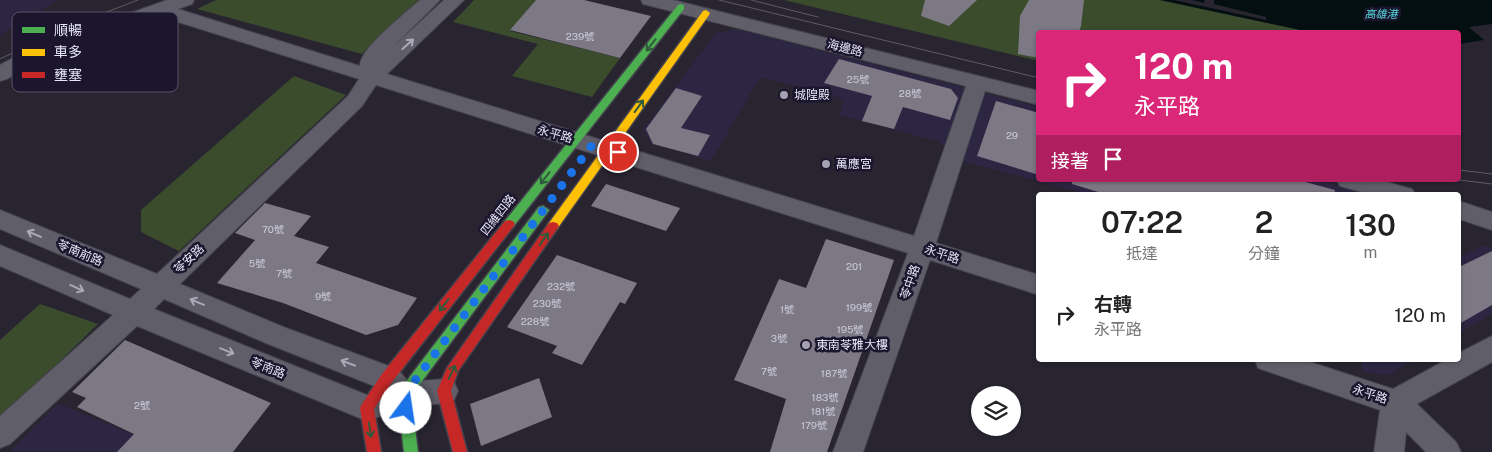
<!DOCTYPE html>
<html lang="zh-TW">
<meta charset="utf-8">
<style>
body{margin:0;font-family:"Public Sans","Noto Sans TC",sans-serif;background:#f6f6f6;color:#222;height:100vh;display:flex;flex-direction:column;font-size:19px;white-space:nowrap}
*{box-sizing:border-box;margin:0}
p{font-size:16px;color:#767676}
.icon{flex:none;width:28px;height:28px;fill:none;stroke:currentColor;stroke-width:2;stroke-linecap:round;stroke-linejoin:round}
.map{position:relative;flex:1;overflow:hidden}
.details{position:absolute;left:1036px;top:192px;width:425px;height:170px;display:flex;flex-direction:column;background:#fff;border-radius:5px;box-shadow:0 1px 4px #0004}
.details>*{flex:none}
.top-card{position:absolute;left:1036px;top:30px;width:425px;height:152px;border-radius:5px;box-shadow:0 1px 4px #0004;background:#db2777;color:#fff;overflow:hidden}
.controls{position:absolute;left:971px;top:386px;display:grid;gap:10px}
.controls a{display:grid;place-items:center;width:50px;height:50px;border-radius:50%;background:#fff;box-shadow:0 1px 4px #0004;font-size:25px}
.pin{position:absolute;display:grid;place-items:center;width:42px;height:42px;color:#fff;margin:-21px;border:2px solid #fff;border-radius:50%;box-shadow:0 1px 5px #0007}
.me{position:absolute;width:55px;margin:-28px;rotate:14deg;stroke-linejoin:round;filter:drop-shadow(0 0 4px #0008)}
.turn{display:flex;align-items:center;gap:18px;height:105px;padding:0 15px;font-size:22px}
.turn .icon{width:65px;height:65px;stroke-width:2.5}
.turn b{display:block;font-size:35px;line-height:42px}
.then{display:flex;align-items:center;height:48px;padding:0 15px;background:#0003;gap:10px;font-size:19px}
.eta{display:flex;justify-content:space-evenly;align-items:center;height:85px;text-align:center}
.eta b{font-size:30px;font-weight:600;line-height:35px}
ul{padding:0;list-style:none}
li{display:flex;align-items:center;gap:15px;height:75px;padding:0 15px}
li div{flex:1}
li b{display:block;font-size:19px}
li em{font-style:normal}
.map>svg:first-child{display:block}
.built{fill:#2c2642}
.green{fill:#3b4c2d}
.water{fill:#040f11}
.pier{fill:#282531}
.building{fill:#7c7985}
.lines{fill:none;stroke-linecap:round;stroke-linejoin:round}
.street-casing{stroke:#44424d;stroke-width:2}
.fast-casing{stroke:#44424d;stroke-width:3}
.slow-casing{stroke:#44424d;stroke-width:3}
.jam-casing{stroke:#44424d;stroke-width:3}
.street{fill:#605e69;fill-rule:evenodd}
.fast{fill:#4caf50;fill-rule:evenodd}
.slow{fill:#ffc107;fill-rule:evenodd}
.jam{fill:#c62828;fill-rule:evenodd}
.tram{stroke:#5e5b65;stroke-width:1}
.oneway{stroke:#aba9b7}
.oneway2{stroke:#315a3d}
.route{stroke:#1a73e8;stroke-width:9;stroke-dasharray:0 16.2}
.poi-dot{fill:#a5a2b1;stroke:#1b152d;stroke-width:2}
.labels{text-anchor:middle;stroke-width:5;stroke-linejoin:round;paint-order:stroke}
.number-label{font-size:10px;fill:#cdcbda}
.far-water-label{font-size:11px;font-style:italic;fill:#54d6da;stroke:#1b152d}
.street-label{font-size:12px;fill:#e8e6f6;stroke:#1b152d}
.poi-label{font-size:12px;fill:#e8e6f6;stroke:#1b152d;text-anchor:start}
.key{fill:#1b152d;stroke:#585469;stroke-width:1}
.key-label{font-size:14px;fill:#e8e6f6}
</style>
<div class="map">
<svg width="1492" height="452" viewBox="0 0 1492 452">
<rect width="100%" height="100%" fill="#282531"/>
<path class="built" d="M0,0H58L0,35Z
M736,29L1039,107V180H1318L1376,195H1091L966,162L940,142L839,115L844,99L760,77L711,161L651,143L643,130L716,33Z
M1486,245L1492,249V313L1459,333V257Z
M1362,360H1414L1388,375L1362,372Z
M58,403L135,435L119,452H9Z"/>
<path class="green" d="M216,0H422L362,54L197,9Z
M474,0H536L510,31L620,58L592,97L512,76L538,44L453,22Z
M784,0H1160L1310,32H1039V61Z
M294,76L346,95L179,251L141,232V210Z
M40,304L98,324L0,420V340Z"/>
<path class="water" d="M1160,0H1492V24L1469,27L1484,40L1459,44V32H1310Z"/>
<path class="pier" d="M1174,0H1192L1204,3L1205,0H1214V4L1266,17V20Z"/>
<path class="building" d="M536,0H584L651,16L620,58L510,30Z
M925,0H977L949,26L921,16Z
M1029,0H1084L1081,26L1079,32H1039V58L1018,54L1020,16Z
M839,59L951,89L958,98L950,120L903,107L894,129L862,121L872,96L824,83Z
M676,88L702,96L681,128L710,135L698,156L653,144L646,129Z
M996,101L1039,113V175L977,156Z
M1072,180H1298L1335,190L1334,195H1108L1072,184Z
M606,184L680,208L666,231L591,206Z
M265,203L311,216L294,236L329,247L316,263L417,298L398,325L366,335L283,303L217,283L255,240L235,233Z
M826,239L894,260L827,452H770L786,399L734,380L779,279L806,288Z
M1492,251V305L1459,324V267Z
M557,255L637,283L625,304L620,302L582,365L552,353L557,346L507,327Z
M125,340L271,403L233,452H117L134,434L77,407L86,398L72,392Z
M539,378L552,417L481,446L470,404Z"/>
<g class="lines">
<g class="street-casing">
<path id="street" d="M167,0H194L192,4L178,9L360,66C359,49 407,12 420,0H440L392,48L444,0H464L387,74L914,236L966,86L643,4L641,0H673L1039,91V105L985,91L936,243L1039,275V295L930,260L863,452H833L908,253L376,85L362,106L180,284L286,328L397,369L409,382L444,379L454,382L458,391L454,400L444,403L404,408L367,421L137,326L10,444L0,448V416L113,315L0,266V245L130,299L141,289L0,229V210L157,274L348,96L359,79L159,16L44,57L7,79L0,81V65L30,49ZM164,299L268,344L377,387L381,390L367,395L154,309Z
M1337,180H1380L1412,189L1416,195H1372L1340,186Z
M1459,201L1492,212V230L1459,219Z
M1492,336V362L1417,404L1456,442L1461,452H1426L1406,432L1404,452H1374L1380,410L1258,368L1255,360H1304L1393,389L1446,360H1459V353Z"/>
</g>
<g class="fast-casing">
<path id="fast" d="M681,4L684,5V9L513,227H505L503,224L505,221L678,5Z
M543,206L549,210L547,213L411,396L418,452H404L397,395L399,391L539,207Z"/>
</g>
<g class="slow-casing">
<path id="slow" d="M706,10L710,13L709,15L557,229H549L547,226L549,223L703,11Z"/>
</g>
<g class="jam-casing">
<path id="jam" d="M509,220L513,221L515,224L513,227L392,382L374,409L381,452H367L360,408L362,404L382,374L505,221Z
M553,222L557,223L559,226L557,229L458,371L451,391L467,452H453L437,391L447,368L549,223Z"/>
</g>
<use href="#street" class="street"/>
<use href="#fast" class="fast"/>
<use href="#slow" class="slow"/>
<use href="#jam" class="jam"/>
<path class="tram" d="M719,0L1039,78
M751,0L818,17
M0,59L62,29L138,0
M1459,170L1492,174
M1459,180L1492,184"/>
</g>
<defs><path id="oneway-shaft" d="M-6 0H5M1.5-3L5.5 0L1.5 3" fill="none" stroke-width="1.6" stroke-linecap="round" stroke-linejoin="round" transform="scale(1.25)"/></defs>
<g class="oneway">
<use href="#oneway-shaft" transform="translate(408 44) rotate(-42)"/>
<use href="#oneway-shaft" transform="translate(34 234) rotate(-157)"/>
<use href="#oneway-shaft" transform="translate(77 288) rotate(24)"/>
<use href="#oneway-shaft" transform="translate(197 302) rotate(-157)"/>
<use href="#oneway-shaft" transform="translate(227 351) rotate(22)"/>
<use href="#oneway-shaft" transform="translate(348 363) rotate(-159)"/>
</g>
<g class="oneway2">
<use href="#oneway-shaft" transform="translate(651 45) rotate(128)"/>
<use href="#oneway-shaft" transform="translate(639 106) rotate(-54)"/>
<use href="#oneway-shaft" transform="translate(545 178) rotate(128)"/>
<use href="#oneway-shaft" transform="translate(544 239) rotate(-55)"/>
<use href="#oneway-shaft" transform="translate(444 305) rotate(128)"/>
<use href="#oneway-shaft" transform="translate(452 372) rotate(-64)"/>
<use href="#oneway-shaft" transform="translate(370 430) rotate(82)"/>
</g>
<g class="lines">
<path class="route" d="M406,408L404,395L593,144L618,152"/>
</g>
<g class="poi-dot">
<circle cx="784" cy="95" r="5"/>
<circle cx="826" cy="164" r="5"/>
<circle cx="806" cy="345" r="5"/>
</g>
<g class="labels">
<g class="number-label">
<text x="580" y="40">239號</text>
<text x="858" y="83">25號</text>
<text x="910" y="97">28號</text>
<text x="1012" y="139">29</text>
<text x="273" y="233">70號</text>
<text x="257" y="267">5號</text>
<text x="854" y="270">201</text>
<text x="284" y="277">7號</text>
<text x="561" y="290">232號</text>
<text x="323" y="300">9號</text>
<text x="547" y="307">230號</text>
<text x="859" y="311">199號</text>
<text x="787" y="313">1號</text>
<text x="535" y="325">228號</text>
<text x="850" y="333">195號</text>
<text x="779" y="342">3號</text>
<text x="769" y="375">7號</text>
<text x="834" y="377">187號</text>
<text x="825" y="401">183號</text>
<text x="142" y="409">2號</text>
<text x="823" y="415">181號</text>
<text x="814" y="429">179號</text>
</g>
<g class="far-water-label">
<text x="1381" y="18">高雄港</text>
</g>
<g class="street-label">
<text transform="translate(845 48) rotate(14)" y="4">海邊路</text>
<text transform="translate(555 134) rotate(16)" y="4">永平路</text>
<text transform="translate(498 215) rotate(-52)" y="4">四維四路</text>
<text transform="translate(80 253) rotate(23)" y="4">苓南前路</text>
<text transform="translate(942 254) rotate(18)" y="4">永平路</text>
<text transform="translate(189 259) rotate(-43)" y="4">苓安路</text>
<text transform="translate(910 282) rotate(-71)" y="4">苓中路</text>
<text transform="translate(268 368) rotate(22)" y="4">苓南路</text>
<text transform="translate(1370 394) rotate(18)" y="4">永平路</text>
</g>
<g class="poi-label">
<text x="794" y="99">城隍殿</text>
<text x="836" y="168">萬應宮</text>
<text x="816" y="349">東南苓雅大樓</text>
</g>
</g>
<rect x="12" y="12" width="166" height="80" rx="8" class="key"/>
<rect x="22" y="27" width="23" height="6" fill="#4caf50"/>
<rect x="22" y="49" width="23" height="7" fill="#ffc107"/>
<rect x="22" y="72" width="23" height="6" fill="#c62828"/>
<g class="key-label">
<text x="54" y="35">順暢</text>
<text x="54" y="57">車多</text>
<text x="54" y="80">壅塞</text>
</g>
</svg>
<div class="controls">
<a><svg class="icon" aria-label="layers" viewBox="0 0 24 24"><path d="M12 4l9 5-9 5-9-5zM3 14l9 5 9-5"/></svg></a>
</div>
<div class="pin" style="left:618px;top:152px;background:#d93025"><svg class="icon" aria-label="arrive" viewBox="0 0 24 24"><path d="M6 21V4h12l-3 4 3 4H6"/></svg></div>
<svg class="me" style="left:406px;top:408px" viewBox="-20 -20 40 40"><circle r="19" fill="#fff"/><path d="M0-13L10 11 0 6-10 11z" fill="#1a73e8"/></svg>
<div class="top-card">
<div class="turn"><svg class="icon" aria-label="right" viewBox="0 0 24 24"><path d="M7 20v-9h11M14 6l5 5-5 5"/></svg><div><b>120 m</b>永平路</div></div>
<div class="then">接著<svg class="icon" aria-label="arrive" viewBox="0 0 24 24"><path d="M6 21V4h12l-3 4 3 4H6"/></svg></div>
</div>
<section class="details">
<div class="eta">
<div><b>07:22</b><p>抵達</p></div>
<div><b>2</b><p>分鐘</p></div>
<div><b>130</b><p>m</p></div>
</div>
<ul>
<li><svg class="icon" aria-label="right" viewBox="0 0 24 24"><path d="M7 20v-9h11M14 6l5 5-5 5"/></svg><div><b>右轉</b><p>永平路</p></div><em>120 m</em></li>
</ul>
</section>
</div>
